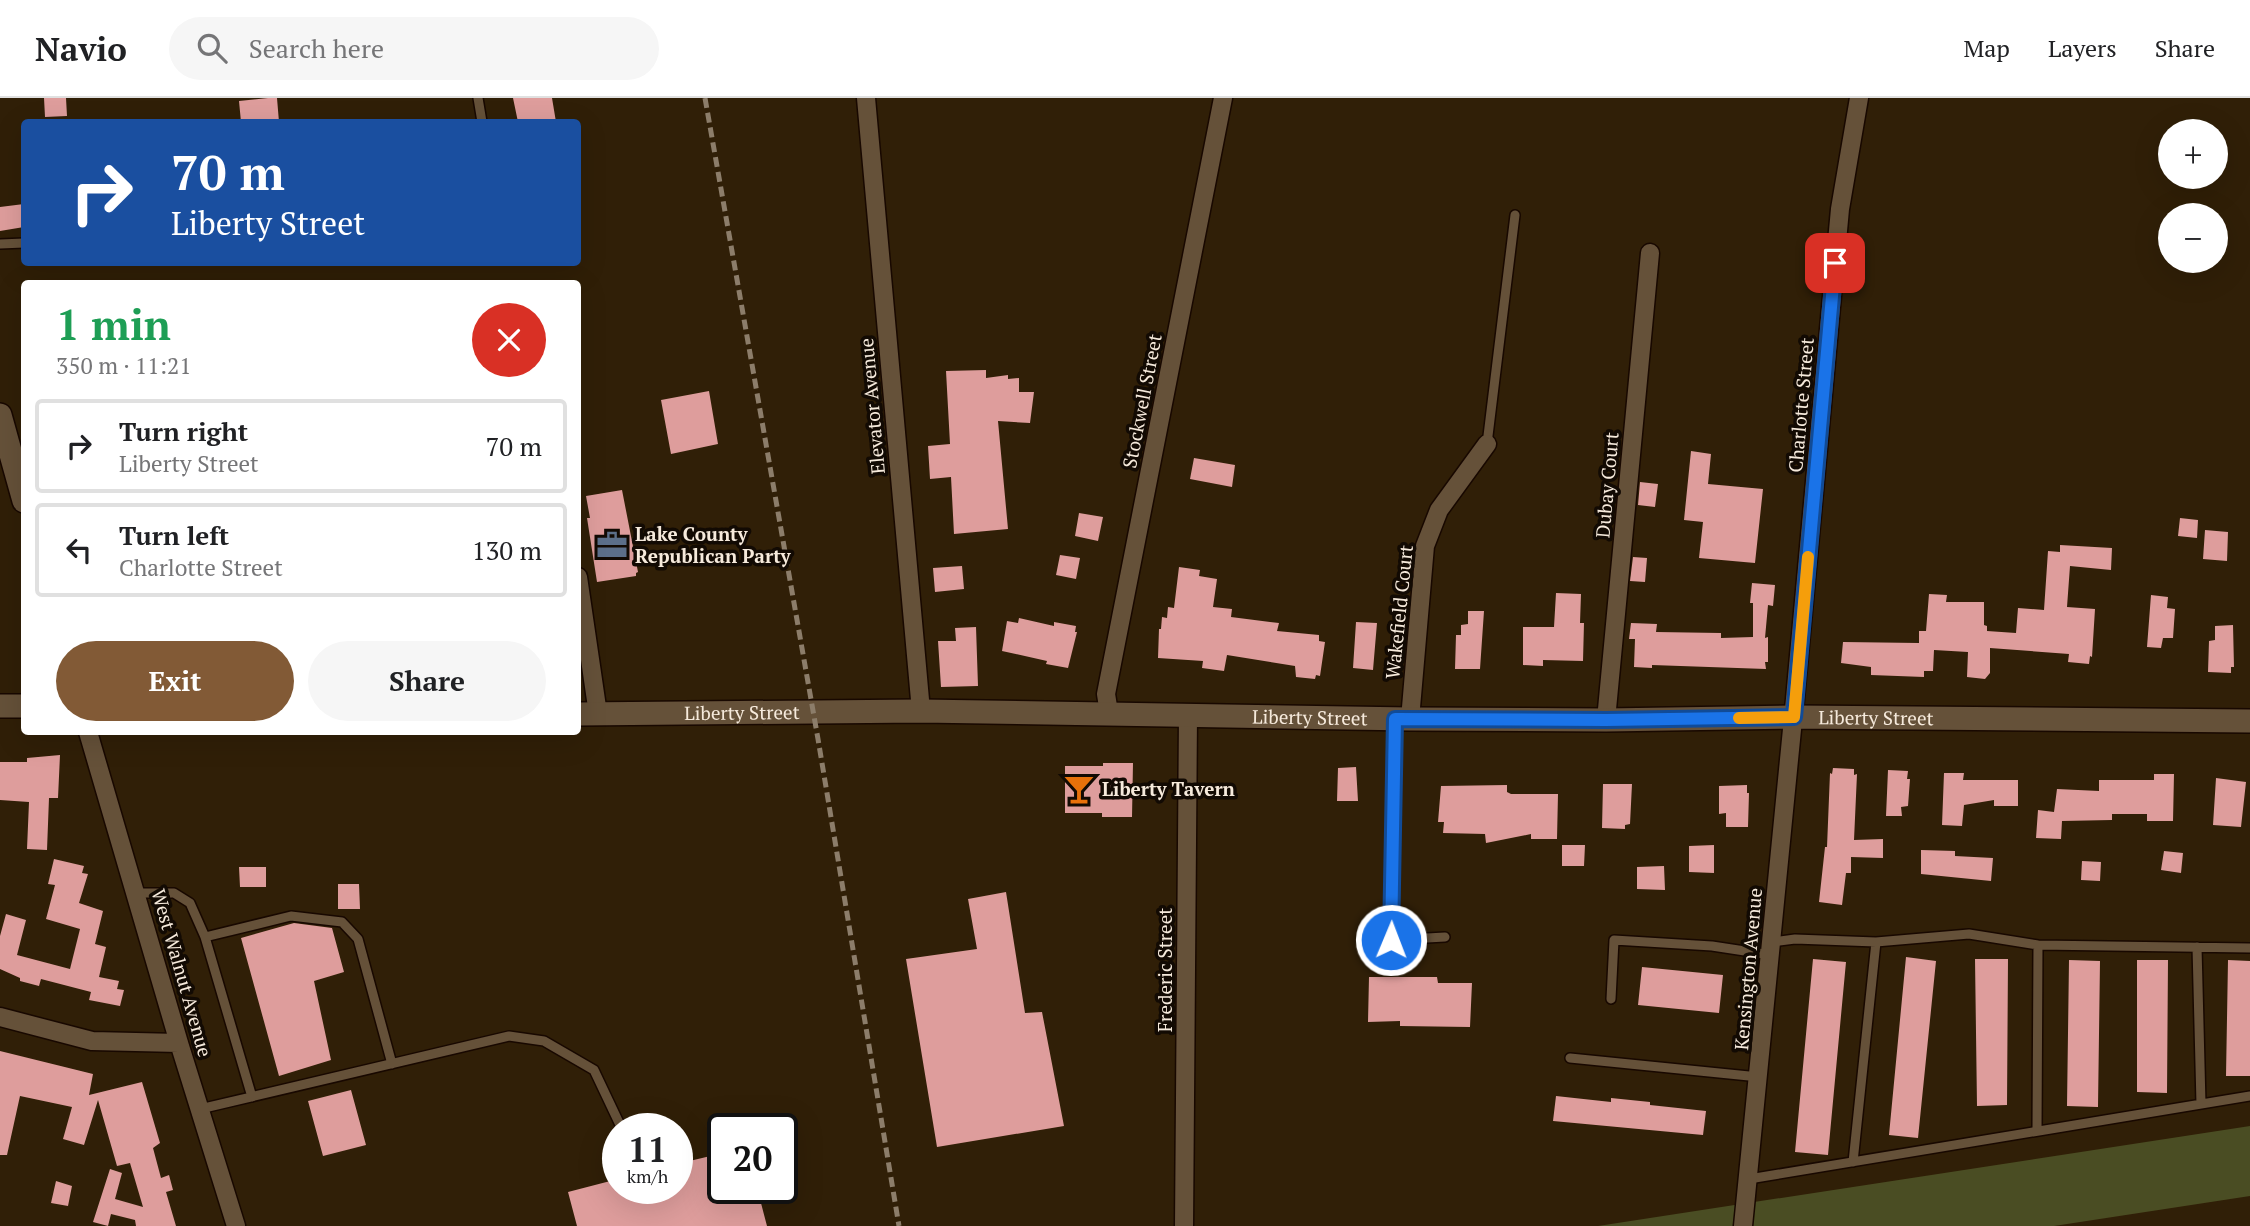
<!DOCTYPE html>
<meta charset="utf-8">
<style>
body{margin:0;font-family:"PT Serif",serif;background:#f6f6f6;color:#202124;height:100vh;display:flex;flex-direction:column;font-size:26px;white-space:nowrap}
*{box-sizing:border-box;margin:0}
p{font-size:23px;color:#757577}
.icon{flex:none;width:38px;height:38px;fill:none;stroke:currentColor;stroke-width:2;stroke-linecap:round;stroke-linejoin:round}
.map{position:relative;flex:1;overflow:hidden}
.drawer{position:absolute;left:21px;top:182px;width:560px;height:455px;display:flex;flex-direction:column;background:#fff;border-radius:7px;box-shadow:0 7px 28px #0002}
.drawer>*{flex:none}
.top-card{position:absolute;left:21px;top:21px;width:560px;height:147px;border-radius:7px;box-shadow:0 7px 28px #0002;background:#1a4fa0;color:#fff;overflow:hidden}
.fabs{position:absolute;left:2158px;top:21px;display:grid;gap:14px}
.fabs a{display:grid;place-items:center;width:70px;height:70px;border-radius:50%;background:#fff;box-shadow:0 7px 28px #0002;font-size:35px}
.speed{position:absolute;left:602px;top:1015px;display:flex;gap:14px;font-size:35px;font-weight:700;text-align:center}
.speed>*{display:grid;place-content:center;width:91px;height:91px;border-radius:50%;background:#fff;box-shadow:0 7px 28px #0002;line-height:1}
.speed small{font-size:18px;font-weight:400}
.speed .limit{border:4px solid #111;border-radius:10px;background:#fff;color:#111}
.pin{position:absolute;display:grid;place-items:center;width:60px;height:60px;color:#fff;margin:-30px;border-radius:14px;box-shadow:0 4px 10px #0006}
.me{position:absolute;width:77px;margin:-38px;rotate:1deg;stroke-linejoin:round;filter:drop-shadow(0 0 5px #0008)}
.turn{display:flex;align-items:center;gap:24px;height:147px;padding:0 35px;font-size:32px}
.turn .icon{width:91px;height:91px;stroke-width:2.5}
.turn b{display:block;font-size:49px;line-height:60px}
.round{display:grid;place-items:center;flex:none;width:74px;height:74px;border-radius:37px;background:#f6f6f6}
.head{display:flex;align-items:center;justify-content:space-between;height:119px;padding:0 35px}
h1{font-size:42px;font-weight:800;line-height:52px;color:#1e9e55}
.button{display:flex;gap:14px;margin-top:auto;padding:14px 35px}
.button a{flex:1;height:80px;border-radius:42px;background:#825a36;color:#fff;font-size:28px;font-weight:800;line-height:80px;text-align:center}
.button a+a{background:#f6f6f6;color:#202124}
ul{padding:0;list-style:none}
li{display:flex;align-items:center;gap:21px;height:94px;margin:0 14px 10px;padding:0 21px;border:4px solid #e0e0e0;border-radius:7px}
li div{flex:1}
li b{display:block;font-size:26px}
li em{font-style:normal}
header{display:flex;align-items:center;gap:42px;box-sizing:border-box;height:98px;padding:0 35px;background:#fff;border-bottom:2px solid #e0e0e0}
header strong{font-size:33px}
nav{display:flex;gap:38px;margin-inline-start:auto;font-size:24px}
.search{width:490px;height:63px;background:#f6f6f6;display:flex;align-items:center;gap:18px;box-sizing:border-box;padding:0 24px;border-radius:38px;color:#757577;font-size:26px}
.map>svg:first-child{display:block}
.green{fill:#4a4d23}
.building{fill:#de9d9c}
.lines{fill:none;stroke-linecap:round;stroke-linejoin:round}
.service-casing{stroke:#180800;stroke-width:12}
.minor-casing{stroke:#180800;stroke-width:21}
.tertiary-casing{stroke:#180800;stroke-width:26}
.service{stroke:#655139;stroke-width:9}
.minor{stroke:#655139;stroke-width:18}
.tertiary{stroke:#655139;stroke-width:23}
.rail{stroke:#8c7d6a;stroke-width:5;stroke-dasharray:10 5;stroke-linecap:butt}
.route-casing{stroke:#114b97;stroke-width:18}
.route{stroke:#1a73e8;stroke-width:12}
.slow{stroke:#f59e0b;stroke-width:12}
.labels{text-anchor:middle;stroke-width:7;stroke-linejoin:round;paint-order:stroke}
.street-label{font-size:19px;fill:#f6eadc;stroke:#120a03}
.poi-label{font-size:19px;font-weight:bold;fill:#f6eadc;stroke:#120a03;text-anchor:start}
</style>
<header>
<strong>Navio</strong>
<div class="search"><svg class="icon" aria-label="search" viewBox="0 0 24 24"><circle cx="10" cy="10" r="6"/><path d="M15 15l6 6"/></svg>Search here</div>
<nav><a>Map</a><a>Layers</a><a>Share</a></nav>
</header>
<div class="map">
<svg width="2250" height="1128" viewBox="0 0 2250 1128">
<rect width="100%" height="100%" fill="#301f07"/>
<path class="green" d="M2250,1028V1098L2054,1128H1598Z"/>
<path class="building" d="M44,0H66L67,18L45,19Z
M268,0H277L279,24H241L239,3Z
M513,0H552L556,24H518Z
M24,106V129L0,133V109Z
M986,272V280L1008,277V281L1019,280V294H1034L1030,325L998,323L1008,431L954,436L951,379L930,381L928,348L950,346L946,273Z
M709,293L718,346L671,356L661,302Z
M1691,353L1711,356L1708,386L1763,391L1755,465L1699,460L1703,424L1684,422Z
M1194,360L1235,367L1232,389L1190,381Z
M1640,384L1658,386L1655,409L1638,407Z
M622,392L638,474L636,475V478L597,484L587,420H590L586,398Z
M1079,415L1103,419L1098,443L1075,438Z
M2180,420L2198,422L2197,440L2178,438Z
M2205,432L2228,434L2227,463L2203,461Z
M2060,447L2112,450L2111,472L2070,468L2067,509L2095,511L2092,559L2090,558L2089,566L2068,564L2069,556L1990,550V575L1985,581L1967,579L1968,554L1934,552L1933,573H1924V579L1871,577V569L1841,565L1843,544L1919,545V533H1926L1929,496L1947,497L1946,504H1984V527L1987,528V533L2016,535L2018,510L2044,512L2048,453L2060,454Z
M1060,457L1080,460L1076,481L1056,477Z
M1633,459L1647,460L1645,484L1630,483Z
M962,468L964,491L935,494L933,470Z
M1179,469L1200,472L1199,478L1217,481L1213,509L1232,511L1231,519L1279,525L1277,533L1319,537V543L1325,544L1320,578L1316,577L1315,581L1296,579L1295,568L1227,557L1224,573L1202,570L1203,563L1158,560L1159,531H1161L1162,519L1167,520L1168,509L1174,510Z
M1752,485L1775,487L1773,508L1768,507L1765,540L1768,539V564H1765L1766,571L1652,567V570L1634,569L1635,541H1629L1631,525L1657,526L1656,534L1721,535V540L1753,539V505H1750Z
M1556,495L1581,496L1580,525H1584L1583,563L1543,562V568L1523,567V529H1554Z
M2151,497L2168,499L2167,510L2175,511L2173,540H2163L2161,550L2147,549Z
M1468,513H1484L1480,571H1455L1456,537H1461V527L1468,526Z
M1019,520L1054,528V524L1076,528L1075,534H1077L1068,570L1046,566L1047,563L1002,553L1007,523L1018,525Z
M1356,524L1377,525L1373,572L1353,570Z
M2233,527L2234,569H2231V575L2208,574L2209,543L2215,542V528Z
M976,529L978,588L941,589L938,543H956L955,530Z
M60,657L58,700H49L47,752L27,751L29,704L0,702V664H27V660Z
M1103,665H1133L1132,719H1102V715H1065V668H1103Z
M1356,669L1358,703H1337L1338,670Z
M1833,670L1854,671V677L1857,676L1854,742L1883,741V760L1851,759V775H1846L1842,807L1819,804L1825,749H1827L1830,675L1832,676Z
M1888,672L1908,673L1907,681H1910L1908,708L1901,709L1902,718H1886Z
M1944,675H1964L1963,682H2018V708H1994V702L1964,707L1962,728L1942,727Z
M2154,676H2174L2173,723H2147V716H2112V722L2062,723L2061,741L2036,740L2038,712L2054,714L2057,691L2099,693V682H2154Z
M2216,680L2246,684L2241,729L2213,727Z
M1603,686H1632L1630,726L1625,727V731L1602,730Z
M1507,687V694L1511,696H1558L1557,741H1531V736L1486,745L1485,736L1443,735L1444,724H1438L1441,688Z
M1747,687V695H1749L1748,729H1726V715L1719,716V688Z
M1562,747H1585L1584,768H1562Z
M1714,747V775L1689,774V748Z
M1921,752L1955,753V758L1993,760L1991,783L1921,776Z
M2164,753L2183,755L2181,775L2161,772Z
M54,761L84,768L82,775L88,776L79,805L103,813L95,846L106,849L99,879L119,883L117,891L124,892L120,908L89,902L91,894L41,881L39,888L20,883V880L0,871V838L6,816L26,822L17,857L70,871L80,831L46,821L55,787L48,786Z
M2082,763L2101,764L2100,783L2081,782Z
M1664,768L1665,792L1637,791V769Z
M239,769H266V789H240Z
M338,786H359L360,811H338Z
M1006,794L1025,915L1042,914L1064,1028L937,1049L906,861L977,851L968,801Z
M294,825L332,830L344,874L314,883L331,962L279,978L241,840Z
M1906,859L1936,863L1918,1040L1889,1037Z
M1813,861L1846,864L1828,1057L1795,1054Z
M1975,861H2008L2007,1007L1977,1008Z
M2069,862L2100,863L2098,1009L2067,1008Z
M2137,862H2168L2167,995L2137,994Z
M2228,862L2250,863V978H2226Z
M1642,869L1723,877L1719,915L1638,907Z
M1369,879H1437L1438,885H1472L1470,929L1400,928V923L1368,924Z
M0,953L93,976L89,997L142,984L160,1045L153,1050L161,1080L169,1077L173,1092L166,1094L176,1128H136L135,1122L111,1116L108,1128L93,1124L110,1071L122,1075L115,1101L143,1109L130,1065L117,1068L98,1002L84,1047L63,1041L72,1009L20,998L7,1057H0Z
M351,992L366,1047L323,1058L308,1003Z
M1556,998L1611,1004V1000L1650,1004V1007L1706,1013L1703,1037L1553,1023Z
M723,1055V1090H757L767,1128H577L568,1094L618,1081V1090H677V1066Z
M56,1083L72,1088L68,1108L51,1105Z"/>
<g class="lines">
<g class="service-casing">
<path id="service" d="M478,0L482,24
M0,146L24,145
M1487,346L1515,117
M1395,622L1391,842L1445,839
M137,795H174L190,805L205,839L252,999
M205,839L291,818L342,824L358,841L392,966
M1772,844L1795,841L1876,844L1969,836L2038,847L2250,850
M2197,849L2201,1006
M1611,901L1614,842L1712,848L1771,857
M1570,960L1759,979
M200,1011L509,938L544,943L594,972L621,1029
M2037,1033L2038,847
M1853,1064L1876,844
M1749,1081L2250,998"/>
</g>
<g class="minor-casing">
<path id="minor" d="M866,0L921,613
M578,479L598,616
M1109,615L1106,596L1223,0
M1410,621L1425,448L1439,412L1487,346
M1606,622L1650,155
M88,634L179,945L236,1128
M0,919L92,943L179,945
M1184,1128L1188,617
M1743,1128L1795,601L1840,111L1859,0"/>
</g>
<g class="tertiary-casing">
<g id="tertiary">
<path d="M0,317L24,403"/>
<path d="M0,608H24"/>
<path id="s1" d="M578,616L921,613L1410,621L1606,622L1794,619L2250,623"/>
</g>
</g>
<use href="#service" class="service"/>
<use href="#minor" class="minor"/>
<use href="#tertiary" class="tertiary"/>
<path class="rail" d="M705,0L818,641L899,1128"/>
</g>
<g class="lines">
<g class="route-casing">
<path id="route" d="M1391,842L1395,621L1606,622L1794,619L1835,165"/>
</g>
<use href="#route" class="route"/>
<path class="slow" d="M1739,620L1794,619L1808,459"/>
</g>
<defs>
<g id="office-bare" transform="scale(2.415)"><path d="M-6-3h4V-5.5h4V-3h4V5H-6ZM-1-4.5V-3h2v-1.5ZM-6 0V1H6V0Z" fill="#5c6f8a" stroke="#120a03" stroke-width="2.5" paint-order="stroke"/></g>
<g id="bar-bare" transform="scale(2.415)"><path d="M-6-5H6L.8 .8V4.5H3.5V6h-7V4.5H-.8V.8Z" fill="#e8710a" stroke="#120a03" stroke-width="2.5" paint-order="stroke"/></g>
</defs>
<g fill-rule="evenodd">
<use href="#office-bare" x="612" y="447"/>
<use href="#bar-bare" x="1079" y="691"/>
</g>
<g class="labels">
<g class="street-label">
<text transform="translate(1142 303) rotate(-79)" y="7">Stockwell Street</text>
<text transform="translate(1801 307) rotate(-85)" y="7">Charlotte Street</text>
<text transform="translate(872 308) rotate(-95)" y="7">Elevator Avenue</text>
<text transform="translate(1607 387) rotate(-85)" y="7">Dubay Court</text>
<text transform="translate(1399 514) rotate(-84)" y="7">Wakefield Court</text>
<text dy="7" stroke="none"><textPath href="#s1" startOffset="164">Liberty Street</textPath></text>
<text dy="7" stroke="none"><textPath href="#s1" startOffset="732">Liberty Street</textPath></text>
<text dy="7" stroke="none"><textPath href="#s1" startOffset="1298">Liberty Street</textPath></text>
<text transform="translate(1748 871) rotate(-85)" y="7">Kensington Avenue</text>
<text transform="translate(1165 872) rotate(-90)" y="7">Frederic Street</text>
<text transform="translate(182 875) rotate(74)" y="7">West Walnut Avenue</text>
</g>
<g class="poi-label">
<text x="635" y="443">Lake County<tspan x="635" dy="22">Republican Party</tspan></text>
<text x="1102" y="698">Liberty Tavern</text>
</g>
</g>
</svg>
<div class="fabs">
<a>+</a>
<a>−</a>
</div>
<div class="speed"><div>11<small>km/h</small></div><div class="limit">20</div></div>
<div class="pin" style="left:1835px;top:165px;background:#d93025"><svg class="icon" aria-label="arrive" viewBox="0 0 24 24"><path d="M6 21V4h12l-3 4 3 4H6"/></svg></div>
<svg class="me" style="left:1391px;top:842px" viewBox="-20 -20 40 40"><circle r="17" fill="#1a73e8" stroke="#fff" stroke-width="3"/><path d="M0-11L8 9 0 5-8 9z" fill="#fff"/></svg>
<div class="top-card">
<div class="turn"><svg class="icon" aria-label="right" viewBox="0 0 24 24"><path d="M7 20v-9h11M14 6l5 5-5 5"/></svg><div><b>70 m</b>Liberty Street</div></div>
</div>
<section class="drawer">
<div class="head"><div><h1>1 min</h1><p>350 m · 11:21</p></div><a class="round" style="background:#d93025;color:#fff"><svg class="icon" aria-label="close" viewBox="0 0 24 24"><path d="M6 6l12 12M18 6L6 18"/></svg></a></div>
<ul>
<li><svg class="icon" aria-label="right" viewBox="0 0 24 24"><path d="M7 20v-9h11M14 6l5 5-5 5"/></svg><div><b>Turn right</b><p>Liberty Street</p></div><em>70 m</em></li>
<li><svg class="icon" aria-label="left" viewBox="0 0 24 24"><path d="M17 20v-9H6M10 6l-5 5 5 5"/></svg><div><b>Turn left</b><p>Charlotte Street</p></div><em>130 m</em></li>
</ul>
<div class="button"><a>Exit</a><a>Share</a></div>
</section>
</div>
